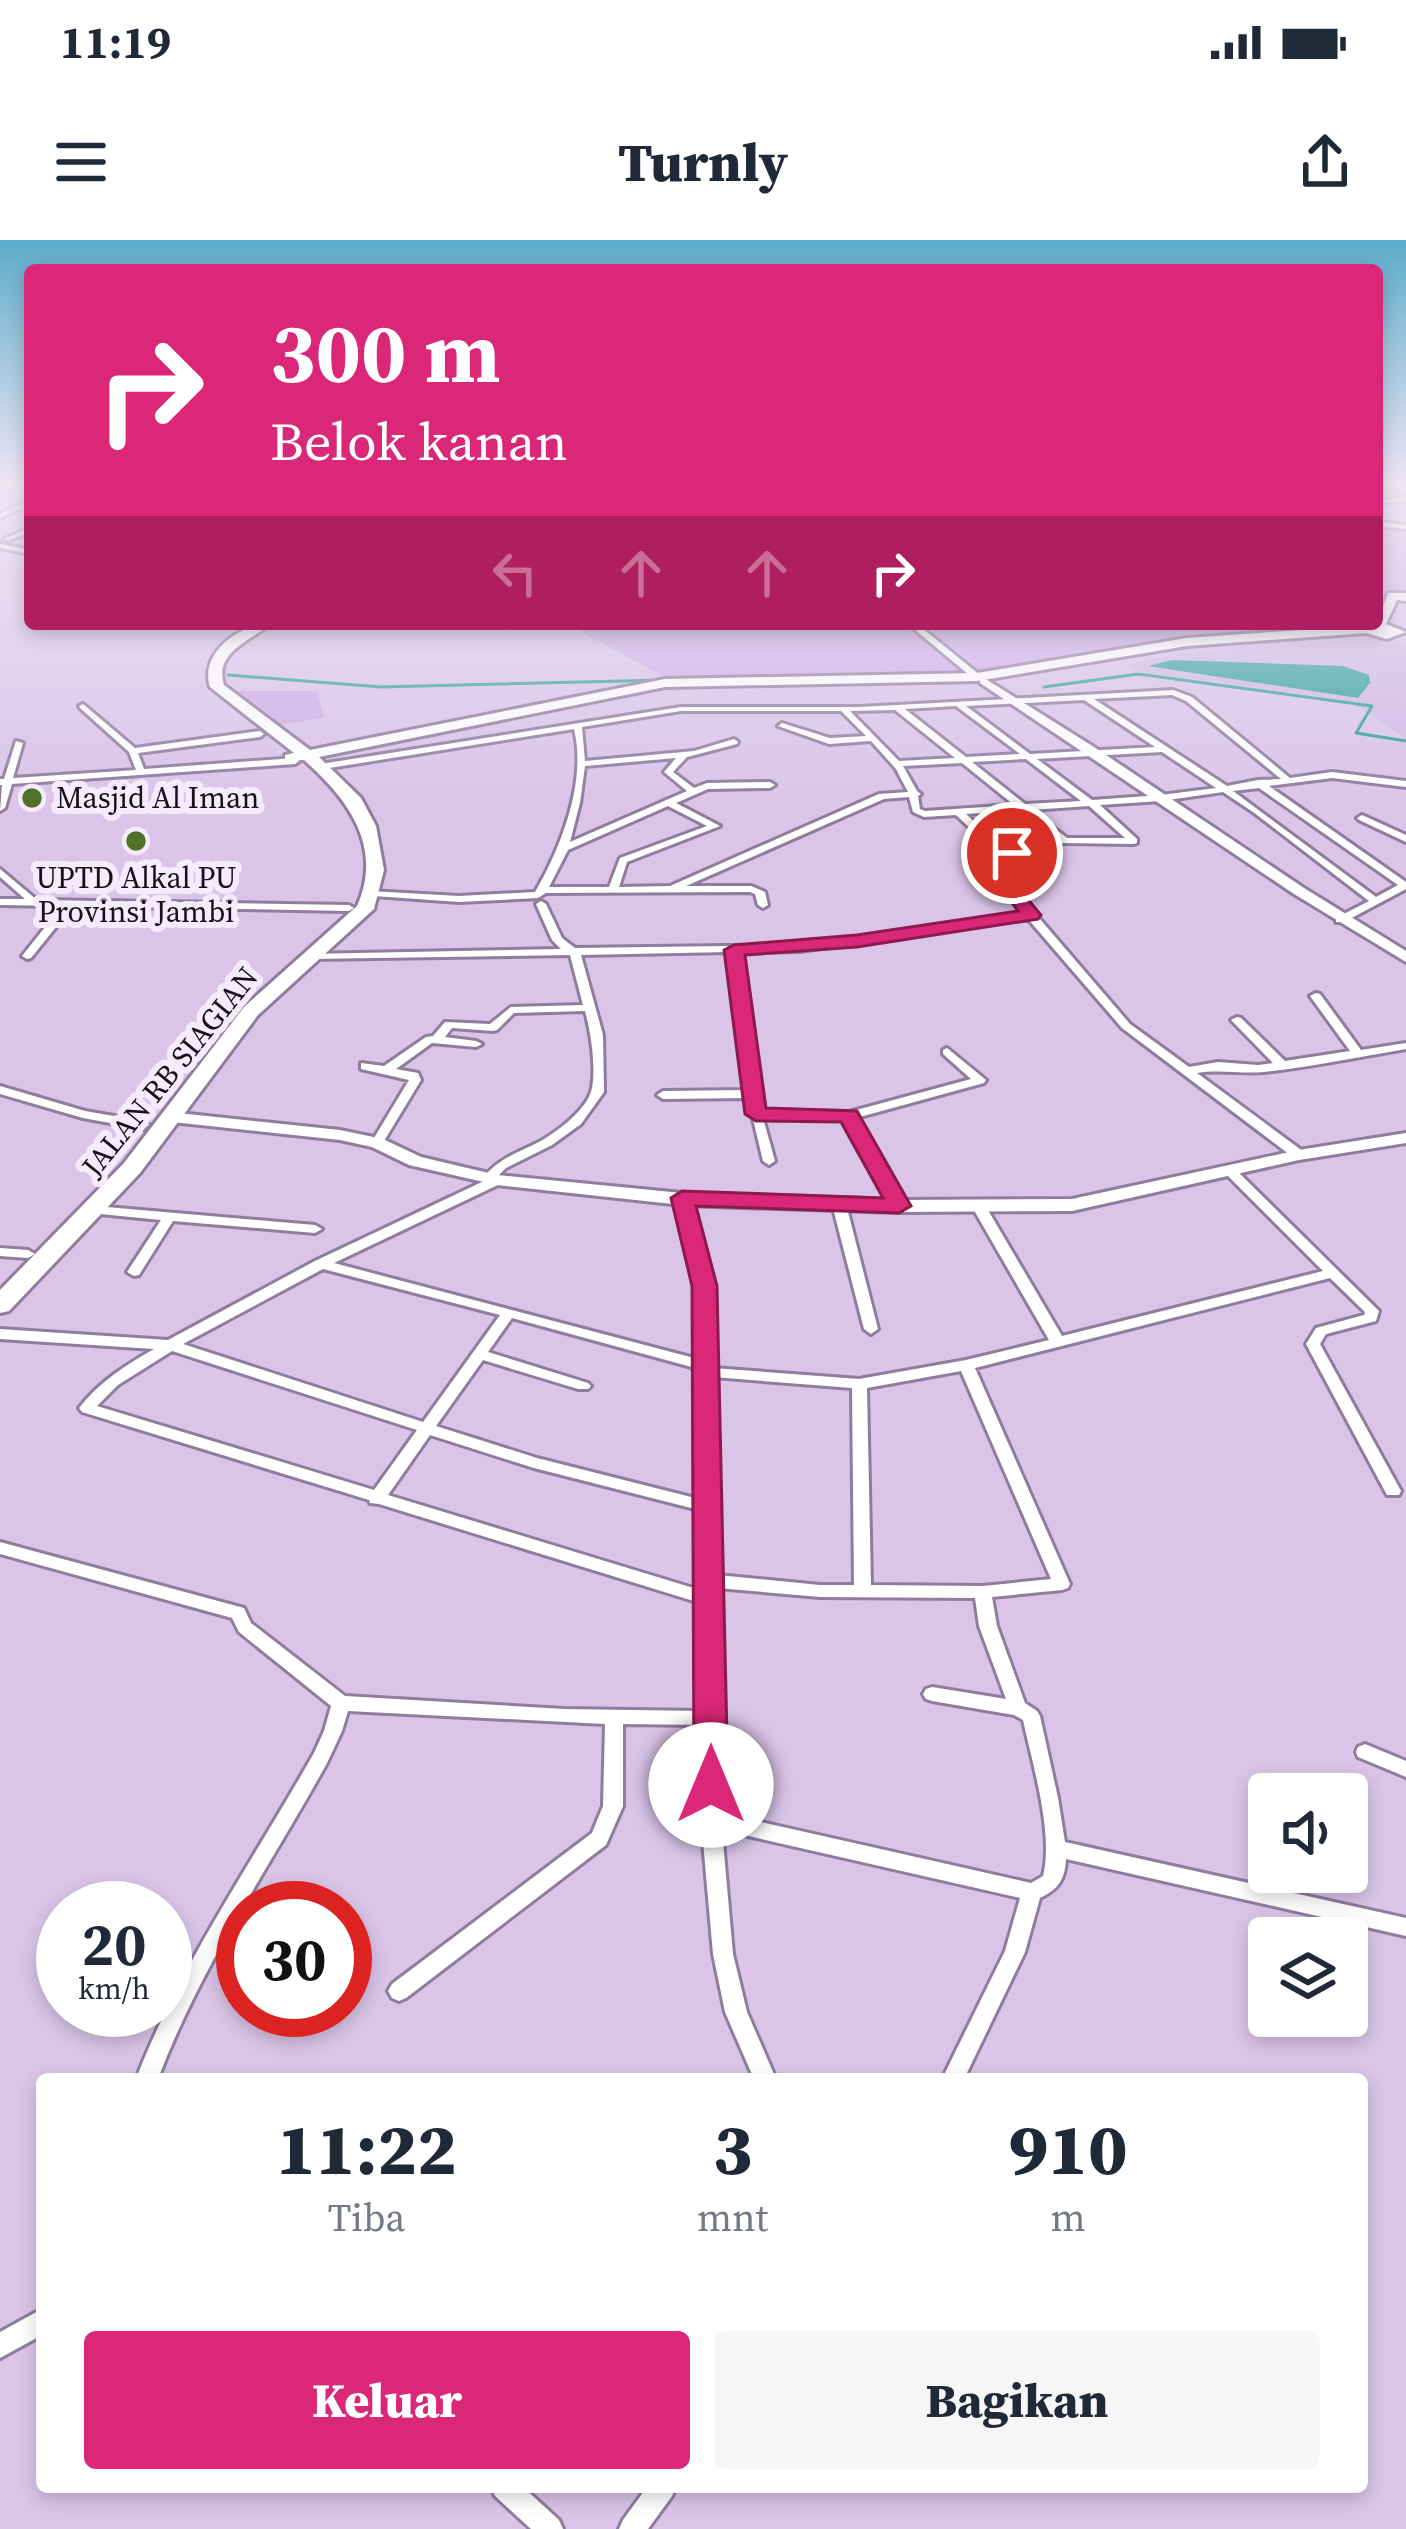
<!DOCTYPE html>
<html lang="id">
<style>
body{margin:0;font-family:"Source Serif 4",serif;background:#f6f6f7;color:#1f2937;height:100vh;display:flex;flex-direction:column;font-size:45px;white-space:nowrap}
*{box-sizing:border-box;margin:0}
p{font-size:39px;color:#747a83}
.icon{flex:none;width:66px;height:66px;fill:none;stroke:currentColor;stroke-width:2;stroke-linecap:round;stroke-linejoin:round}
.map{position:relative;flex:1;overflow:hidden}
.drawer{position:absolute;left:36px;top:1833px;width:1332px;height:420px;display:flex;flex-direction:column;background:#fff;border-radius:12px;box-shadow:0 6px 18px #0003}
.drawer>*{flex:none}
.hud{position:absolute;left:24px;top:24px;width:1359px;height:366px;border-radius:12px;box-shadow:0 6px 18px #0003;background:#db2777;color:#fff;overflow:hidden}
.tools{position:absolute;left:1248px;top:1533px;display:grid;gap:24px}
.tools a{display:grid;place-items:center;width:120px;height:120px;border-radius:12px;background:#fff;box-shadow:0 6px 18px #0003;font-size:60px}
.speed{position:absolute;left:36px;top:1641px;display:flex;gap:24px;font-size:60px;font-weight:700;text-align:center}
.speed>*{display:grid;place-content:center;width:156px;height:156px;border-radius:50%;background:#fff;box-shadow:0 6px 18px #0003;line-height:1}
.speed small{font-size:30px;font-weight:400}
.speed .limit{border:18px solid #d22;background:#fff;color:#111}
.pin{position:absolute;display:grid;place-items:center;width:102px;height:102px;color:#fff;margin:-51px;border:6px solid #fff;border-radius:50%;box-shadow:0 3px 12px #0007}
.me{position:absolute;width:132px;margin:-66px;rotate:0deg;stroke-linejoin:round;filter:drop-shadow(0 0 9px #0008)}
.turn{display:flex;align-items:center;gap:42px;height:252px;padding:0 48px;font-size:54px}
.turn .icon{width:156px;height:156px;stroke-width:2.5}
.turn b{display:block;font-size:84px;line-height:102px}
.lanes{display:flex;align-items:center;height:114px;padding:0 48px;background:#0003;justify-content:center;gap:60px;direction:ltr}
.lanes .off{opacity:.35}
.eta{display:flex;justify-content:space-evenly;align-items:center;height:204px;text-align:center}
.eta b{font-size:72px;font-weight:800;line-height:84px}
.action{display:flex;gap:24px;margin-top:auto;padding:24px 48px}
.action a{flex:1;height:138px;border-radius:12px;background:#db2777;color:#fff;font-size:48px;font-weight:800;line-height:138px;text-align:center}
.action a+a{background:#f6f6f7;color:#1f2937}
.status{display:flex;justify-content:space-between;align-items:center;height:84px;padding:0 60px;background:#fff;direction:ltr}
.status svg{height:33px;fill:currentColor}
header{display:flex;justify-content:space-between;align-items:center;height:156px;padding:0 48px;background:#fff;font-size:54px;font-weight:800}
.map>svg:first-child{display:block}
.built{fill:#d1b9e4}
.green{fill:#ceaee6}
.water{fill:#2ba09b}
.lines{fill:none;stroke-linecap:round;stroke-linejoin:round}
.stream{stroke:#2ba09b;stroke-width:3}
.street-casing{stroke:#907d9e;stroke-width:6}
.secondary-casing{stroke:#907d9e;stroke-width:6}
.highway-casing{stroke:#907d9e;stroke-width:6}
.street{fill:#fff;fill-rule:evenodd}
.secondary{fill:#fff;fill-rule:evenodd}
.highway{fill:#fff;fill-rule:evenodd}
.route{fill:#db2777;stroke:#8e194d;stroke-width:3}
.poi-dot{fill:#4f7128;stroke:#f5ebfd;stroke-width:4.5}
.labels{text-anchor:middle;stroke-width:12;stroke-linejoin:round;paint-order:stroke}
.far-poi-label{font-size:30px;fill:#18111d;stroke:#f5ebfd;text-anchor:start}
.far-street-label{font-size:30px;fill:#18111d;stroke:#f5ebfd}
</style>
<div class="status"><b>11:19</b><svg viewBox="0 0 49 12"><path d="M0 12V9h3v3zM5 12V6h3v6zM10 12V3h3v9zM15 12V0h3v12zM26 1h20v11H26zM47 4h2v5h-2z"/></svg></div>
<header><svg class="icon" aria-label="menu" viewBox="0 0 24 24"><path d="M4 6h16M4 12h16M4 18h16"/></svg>Turnly<svg class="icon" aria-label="share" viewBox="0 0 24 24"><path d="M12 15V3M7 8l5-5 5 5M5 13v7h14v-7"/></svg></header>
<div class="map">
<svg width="1406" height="2289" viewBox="0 0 1406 2289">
<rect width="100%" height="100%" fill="#dac5e9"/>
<path class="built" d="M1379,399L1406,403V498L1349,461L1133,431L1127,425L1181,413Z"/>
<path class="green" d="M1377,288L1406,291V350L1392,353L1377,372Z
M600,384H909L965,434L667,438L579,391Z
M919,384H1365L1172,400L979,431Z
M233,451H317L324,477L276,486Z"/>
<path class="water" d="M1172,420L1343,426L1369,435L1370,443L1358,458L1148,426Z"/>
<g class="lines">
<path class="stream" d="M228,435L381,447L665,440
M1044,447L1138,434L1372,466L1356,493L1406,501"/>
<g class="street-casing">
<path id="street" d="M1388,243H1395L1406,247V251Z
M1406,257V261L1377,264V260Z
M30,260V264L0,278V274Z
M1377,282L1406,285V289L1377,286Z
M30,288V292L9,300L4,299Z
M0,304L30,310V314L0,308Z
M908,384H917L980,435V439H974Z
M1173,450L1192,457L1290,538L1332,532L1406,541V547L1332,538L1269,546L1406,642V649L1344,682H1336V678L1369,661L1253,572L1223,552L1161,561L1100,565L1137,599V603L1134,604L1062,603L1021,570L966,574L989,596L1021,616L1028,630L1020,649L1027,664L1130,784L1189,827L1218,822L1258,825L1273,823L1233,782L1231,780L1237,777L1241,778L1285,821L1350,811L1310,756L1316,753L1320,754L1361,810L1406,803V809C1359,817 1311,827 1264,832C1241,834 1219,829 1197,833L1304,912V918H1294L1122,788L1028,679L800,711L740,712L762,870L849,872L971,839L943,814V810L947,808L986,840L984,843L856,878L906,966L899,970L894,969L845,880L763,878L775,921L769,925L763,921L748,858L663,859L657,855L663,851L747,850L729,712L581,715L603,795L604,852L581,884L552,905L506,928L498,936L503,940L502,943L334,1023L698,1119V1046L675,959L682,955L689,959L712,1046L713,1128L859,1139L966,1120L1049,1100L971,965L978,961L985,965L1062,1096L1323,1031L1223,931L1224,928H1234L1379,1071L1376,1081L1326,1094L1320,1104L1401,1251L1399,1255H1387L1306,1104L1316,1088L1364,1075L1365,1072L1330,1038L975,1128L1070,1344L1068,1348L1062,1350L992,1357L997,1386L1025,1463L1037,1471L1040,1476L1058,1558L1065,1602L1406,1678V1696L1066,1619C1065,1639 1059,1649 1040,1658L1025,1712L964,1839H942L1005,1711L1020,1658L722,1590L733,1714L747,1772L776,1839H754L725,1772L713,1714L701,1579V1485L623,1484V1566L606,1605L406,1758L399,1761L392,1758L388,1751L392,1744L592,1593L603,1566L605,1484L348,1471L342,1491L327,1523C269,1628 200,1727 158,1839H136C181,1723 253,1621 314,1513L324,1491L331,1466L239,1392L232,1378L0,1314V1302L244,1368L251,1383L345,1456L564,1469L701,1471L700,1363L379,1264L370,1263L369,1260L82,1172L79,1168C99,1142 126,1125 154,1109L0,1099V1089L168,1100L315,1021L484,941L483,938C498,919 517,913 539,902C557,892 588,869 592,848C596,826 591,793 585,771L514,773L497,790L493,791L452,788L445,797L476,801L482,804L476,807L432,803L396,829L418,833L421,840L381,906H373L371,903L409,840L361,829V823L384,826L426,797L433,796L445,782L490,784L511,767L583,765L570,715L310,719L306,718V714L561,709L552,700L536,664L541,661L546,664L562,698L575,708L800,705L1023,673L1010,649L1018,630L1014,620L983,600L956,575L924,577L913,572L909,557L884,559L686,646H751L765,652L768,665L763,668L758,665L755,654L750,652L546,653L538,658L459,662L374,656L370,655V651L459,656L535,652C561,608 587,541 574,489L317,530L313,527L314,525L681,467H859ZM1172,455L1186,461L1281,539L1258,540L1227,546L1094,459ZM1084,460L1155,507L1030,514L966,466ZM956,466L1020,514L966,517L905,469ZM895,470L955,518L899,521L850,471ZM681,471H841L866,496L830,498L782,483L778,486L829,504L871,501L896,529L908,552L879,554L670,646L619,647L627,622L720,586L676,563L708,549L770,548L775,545L770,542L707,543L694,548L673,532L687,517L737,504L738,502L734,499L694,511L585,521L582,487ZM1162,512L1216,548L1161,555L1092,560L1037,519ZM676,518L664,532L687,551L570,602L580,563L585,526ZM1026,519L1081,561L1025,564L972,522ZM962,523L1014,565L925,571L920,569L918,556L921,554L917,551L903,526ZM1259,548L1398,645L1376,657L1233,551ZM668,566L707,586L620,618L609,647H549L568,610ZM1089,566L1125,598H1067L1031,570ZM323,1029L500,1075L423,1182L183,1104ZM512,1078L699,1129V1259L537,1218L436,1186L483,1120L578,1149H588L591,1146L588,1143L488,1112ZM172,1111L417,1190L374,1250L97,1166L118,1145ZM961,1131L1051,1339L983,1346L871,1345L867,1148ZM713,1137L852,1148L854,1345H820L717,1335ZM430,1195L534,1228L699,1270L700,1350L388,1255ZM717,1348L820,1357L975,1358L979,1386L1006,1459L932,1447L926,1449L923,1454L926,1459L932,1461L1014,1475L1023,1480C1032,1522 1054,1594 1043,1636L1031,1643L721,1573L717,1364L720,1360Z
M83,464L135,508L260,491L264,494L260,497L138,513L144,529L295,518L299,521L295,524L12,544L5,568L0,571L2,545H0V539H4L16,501L23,503L13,538L136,530L129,512L80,468L79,466Z
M1362,575L1406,595V602L1359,580L1357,578Z
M0,629L37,660L349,665L354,668L349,671L73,666L31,718L27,719L22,716L62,666L0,665V659H25L0,637Z
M0,846L85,871L143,881L149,885L143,889L83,878L0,854Z
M839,960L846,964L878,1089L871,1094L864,1089L832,964Z
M95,966L315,985L322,989L315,993L173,981L139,1035L134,1036L127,1032L161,980L90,973L88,970Z
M0,1008L28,1010L35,1014L28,1018L0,1016Z
M1365,1504L1406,1521V1537L1358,1517L1356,1512L1358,1507Z
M42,2069V2095L0,2118V2092Z
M491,2247H523L559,2280L563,2289H531L495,2256Z
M647,2247H676L672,2256L648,2289H619L623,2280Z"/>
</g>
<g class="secondary-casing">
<path id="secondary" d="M984,438L1094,507L1304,648L1406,711V722L1294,654L980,443V439Z
M169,872L340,890L383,899L421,917L497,935L682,953L899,960L1072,959L1299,910L1406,893V903L1299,920L1072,971L899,972L682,965L497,945L409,925L372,907L340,900L163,881V873Z"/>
</g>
<g class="highway-casing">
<path id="highway" d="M1388,353H1406V361L1397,360L1386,384L1406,392L1387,399L1366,393L1187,406L977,441L665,447L319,517L361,558L376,586L384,630L374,669L258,775L140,933L9,1071L0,1073V1050L124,923L244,767L357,666C384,606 347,558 304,520L285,521V515L294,513L210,447C199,414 239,384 270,384C249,402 214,412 224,445L310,510L665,439L977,433L1187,398L1371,385L1377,384Z"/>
</g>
<use href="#street" class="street"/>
<use href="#secondary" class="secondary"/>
<use href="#highway" class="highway"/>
</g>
<linearGradient id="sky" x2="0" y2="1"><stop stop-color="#5cacc9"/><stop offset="0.43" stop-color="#eee5f5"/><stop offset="1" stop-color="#eee5f5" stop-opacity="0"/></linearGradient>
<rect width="1406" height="563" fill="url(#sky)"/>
<path class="route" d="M1006,609H1019L1032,625L1025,656L1041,675L1038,679L857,707L745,715L766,868L857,871L911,966L899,973L696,966L717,1046L728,1545L723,1555L711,1559L699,1555L694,1545L692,1046L671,958L682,951L883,958L841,882L756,881L745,874L724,710L734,705L857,695L1018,671L1007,656L1014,626L1004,613Z"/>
<g class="poi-dot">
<circle cx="32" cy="558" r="12"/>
<circle cx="136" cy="601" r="12"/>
</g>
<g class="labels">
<g class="far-poi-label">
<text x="56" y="568">Masjid Al Iman</text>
<text x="136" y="648" text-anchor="middle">UPTD Alkal PU<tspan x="136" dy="34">Provinsi Jambi</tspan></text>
</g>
<g class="far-street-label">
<text transform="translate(170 832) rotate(-51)" y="10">JALAN RB SIAGIAN</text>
</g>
</g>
</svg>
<div class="tools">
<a><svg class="icon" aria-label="sound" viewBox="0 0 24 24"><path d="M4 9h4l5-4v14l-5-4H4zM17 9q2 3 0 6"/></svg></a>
<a><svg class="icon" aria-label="layers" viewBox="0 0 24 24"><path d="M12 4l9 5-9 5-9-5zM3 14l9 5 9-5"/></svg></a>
</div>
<div class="speed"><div>20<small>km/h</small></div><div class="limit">30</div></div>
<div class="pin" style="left:1012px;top:613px;background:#d93025"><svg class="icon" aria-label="arrive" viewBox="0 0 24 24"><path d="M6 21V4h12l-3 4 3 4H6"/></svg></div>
<svg class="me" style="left:711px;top:1545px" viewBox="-20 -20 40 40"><circle r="19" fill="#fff"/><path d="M0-13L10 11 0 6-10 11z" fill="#db2777"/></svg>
<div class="hud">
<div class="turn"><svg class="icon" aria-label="right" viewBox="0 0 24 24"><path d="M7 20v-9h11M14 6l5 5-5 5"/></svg><div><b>300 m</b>Belok kanan</div></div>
<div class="lanes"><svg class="icon off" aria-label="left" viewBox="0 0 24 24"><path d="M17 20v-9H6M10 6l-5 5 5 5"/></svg><svg class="icon off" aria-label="ahead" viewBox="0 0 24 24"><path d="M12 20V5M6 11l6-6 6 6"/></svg><svg class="icon off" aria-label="ahead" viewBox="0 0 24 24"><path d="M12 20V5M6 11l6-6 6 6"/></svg><svg class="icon" aria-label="right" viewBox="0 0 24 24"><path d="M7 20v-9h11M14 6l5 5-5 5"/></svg></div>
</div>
<section class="drawer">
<div class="eta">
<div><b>11:22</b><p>Tiba</p></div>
<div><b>3</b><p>mnt</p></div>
<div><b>910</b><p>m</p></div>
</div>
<div class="action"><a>Keluar</a><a>Bagikan</a></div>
</section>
</div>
